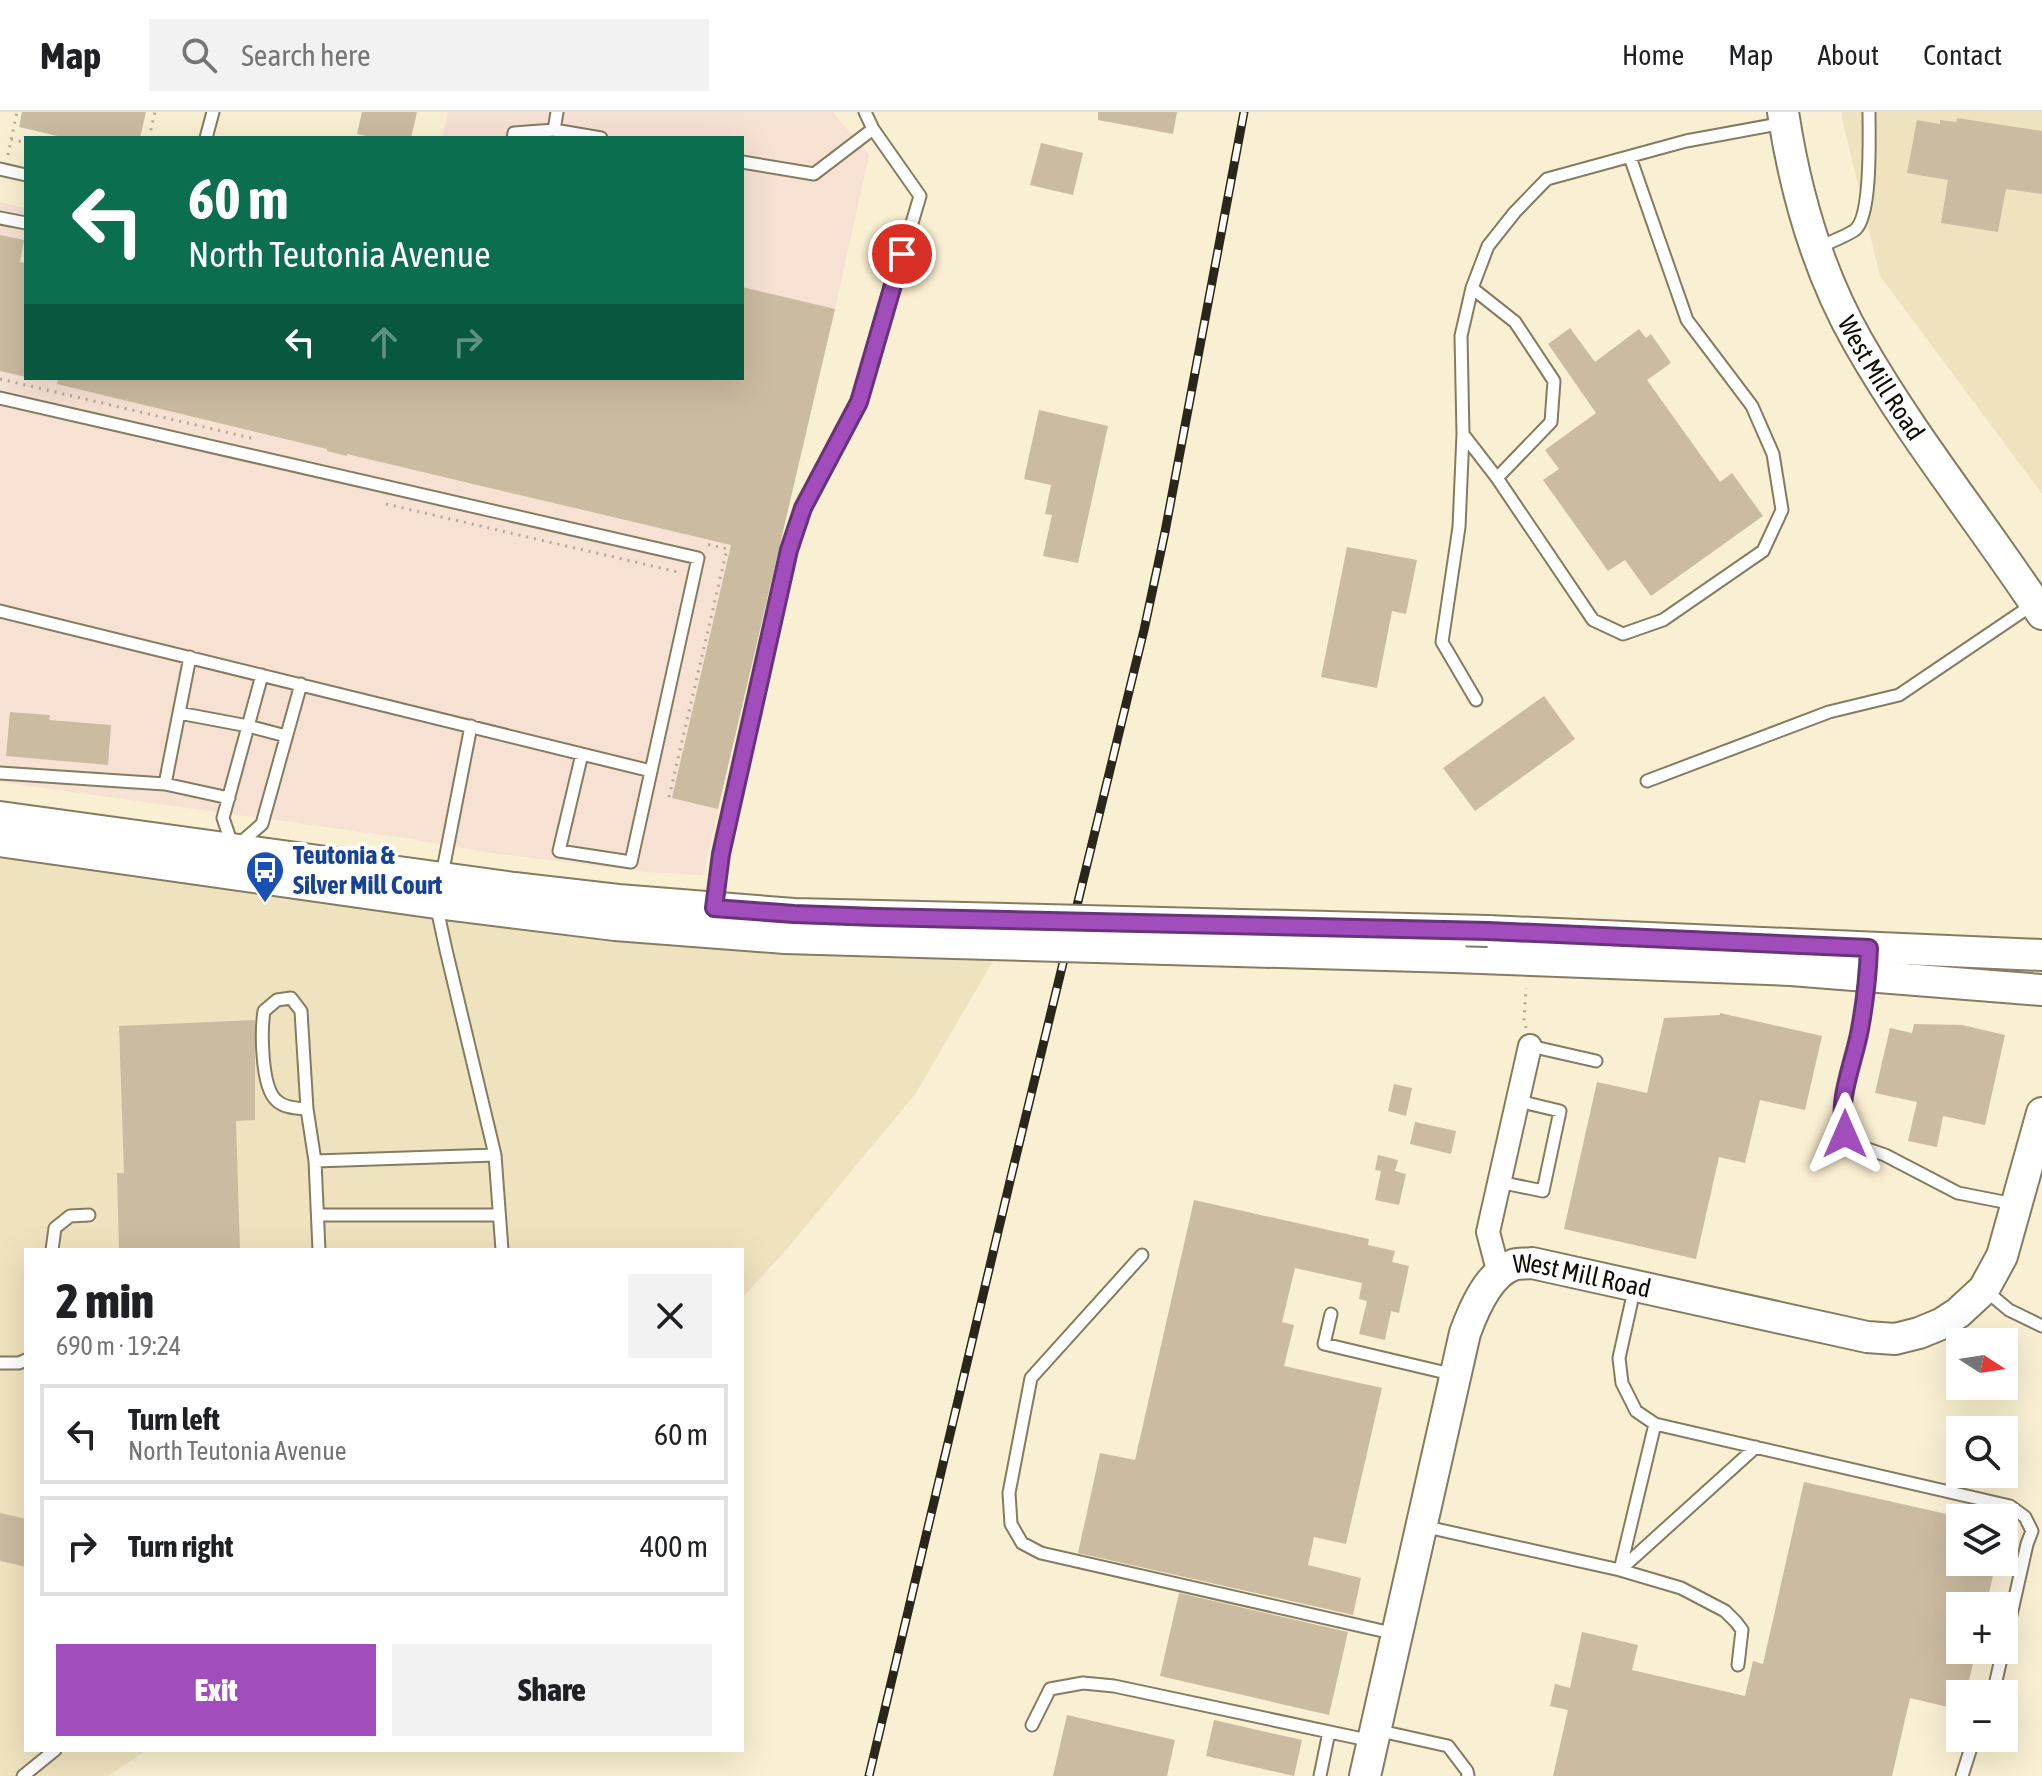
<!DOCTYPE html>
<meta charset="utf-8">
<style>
body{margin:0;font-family:"Asap Condensed",sans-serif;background:#f2f2f2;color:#202124;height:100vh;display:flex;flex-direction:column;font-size:30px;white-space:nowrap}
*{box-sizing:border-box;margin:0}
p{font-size:26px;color:#757577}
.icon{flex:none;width:44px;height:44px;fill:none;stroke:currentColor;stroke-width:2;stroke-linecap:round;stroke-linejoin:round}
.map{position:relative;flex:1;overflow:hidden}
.drawer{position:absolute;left:24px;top:1136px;width:720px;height:504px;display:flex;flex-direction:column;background:#fff;border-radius:0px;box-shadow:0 8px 32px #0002}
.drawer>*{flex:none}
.banner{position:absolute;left:24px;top:24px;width:720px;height:244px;border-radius:0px;box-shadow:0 8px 32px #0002;background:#0b6e4f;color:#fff;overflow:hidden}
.needle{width:52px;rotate:102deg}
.controls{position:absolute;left:1946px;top:1216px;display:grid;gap:16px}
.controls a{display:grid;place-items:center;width:72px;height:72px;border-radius:0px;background:#fff;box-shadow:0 8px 32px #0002;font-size:40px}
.pin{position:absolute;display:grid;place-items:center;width:68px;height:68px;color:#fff;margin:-34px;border:4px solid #fff;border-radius:50%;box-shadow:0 2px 8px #0007}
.me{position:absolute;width:88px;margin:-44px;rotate:0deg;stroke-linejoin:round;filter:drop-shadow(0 0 6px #0008)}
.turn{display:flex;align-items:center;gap:28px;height:168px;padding:0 32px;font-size:36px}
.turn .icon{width:104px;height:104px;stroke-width:2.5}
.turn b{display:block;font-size:56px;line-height:68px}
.lanes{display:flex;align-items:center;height:76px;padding:0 32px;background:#0003;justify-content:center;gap:40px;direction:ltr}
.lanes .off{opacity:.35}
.round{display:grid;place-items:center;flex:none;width:84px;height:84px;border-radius:0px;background:#f2f2f2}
.head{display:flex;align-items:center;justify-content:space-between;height:136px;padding:0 32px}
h1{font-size:48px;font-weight:800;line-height:60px}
.primary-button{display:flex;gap:16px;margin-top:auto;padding:16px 32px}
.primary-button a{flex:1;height:92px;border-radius:0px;background:#a14ebc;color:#fff;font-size:32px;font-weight:800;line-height:92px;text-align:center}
.primary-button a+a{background:#f2f2f2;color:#202124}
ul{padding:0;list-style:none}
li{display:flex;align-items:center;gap:24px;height:100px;margin:0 16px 12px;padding:0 16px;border:4px solid #e0e0e0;border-radius:0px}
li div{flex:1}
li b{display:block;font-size:30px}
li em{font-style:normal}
header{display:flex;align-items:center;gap:48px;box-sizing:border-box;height:112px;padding:0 40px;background:#fff;border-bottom:2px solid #e0e0e0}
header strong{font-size:38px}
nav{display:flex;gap:44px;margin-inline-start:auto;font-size:28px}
.search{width:560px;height:72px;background:#f2f2f2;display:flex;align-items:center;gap:20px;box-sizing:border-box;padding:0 28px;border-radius:0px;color:#757577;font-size:30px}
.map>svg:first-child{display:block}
.commercial{fill:#f6e1d3}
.built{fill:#efe3bf}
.building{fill:#cbbba1}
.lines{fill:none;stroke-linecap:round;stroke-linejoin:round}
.service-casing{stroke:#847c61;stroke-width:15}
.minor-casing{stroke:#847c61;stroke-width:26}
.secondary-casing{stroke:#847c61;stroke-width:34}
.path{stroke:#b3aa93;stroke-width:3;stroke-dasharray:2 6;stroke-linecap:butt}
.service{stroke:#fff;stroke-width:11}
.minor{stroke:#fff;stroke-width:22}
.secondary{stroke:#fff;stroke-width:30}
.rail-casing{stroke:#2b261b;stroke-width:9}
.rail{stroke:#fffdf7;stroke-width:6;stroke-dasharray:18;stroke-linecap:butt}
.secondary-bridge-casing{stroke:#847c61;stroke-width:34;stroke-linecap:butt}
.secondary-bridge{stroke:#fff;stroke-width:30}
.route-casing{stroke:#69337a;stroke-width:20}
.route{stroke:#a14ebc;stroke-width:14}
.labels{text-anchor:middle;stroke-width:8;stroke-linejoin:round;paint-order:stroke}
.street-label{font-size:26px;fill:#110d04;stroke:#fffdf7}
.transit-label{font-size:26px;font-weight:bold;fill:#164399;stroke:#fffdf7;text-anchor:start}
</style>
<header>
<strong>Map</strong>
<div class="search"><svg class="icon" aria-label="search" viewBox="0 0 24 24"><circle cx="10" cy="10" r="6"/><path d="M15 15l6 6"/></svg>Search here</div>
<nav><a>Home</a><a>Map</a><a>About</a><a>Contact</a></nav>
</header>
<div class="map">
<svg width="2042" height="1664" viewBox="0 0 2042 1664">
<rect width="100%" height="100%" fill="#f9efd2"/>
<path class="commercial" d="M448,0H833L869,43L835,197L703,763L648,760L492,741L405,726L0,670V90L26,96V266H742V26H442Z"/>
<path class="built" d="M1842,0H2042V382L1880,164L1842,7Z
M0,729L1003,832L916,981L787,1137L742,1186V1138H26V1638H147L108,1664H0Z"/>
<path class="building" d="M22,0H146L140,26H66L19,15Z
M362,0H417L411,26H376L357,22Z
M1098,0H1177L1173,22L1098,8Z
M1957,6L2042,19V82L2006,77L1998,120L1941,111L1948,68L1907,61L1917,8L1940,12V8L1956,10Z
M1041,31L1083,41L1073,83L1030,73Z
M0,123L24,128L20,150L26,151V265L0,259Z
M742,175L835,197L718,697L672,686L731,433L347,342V344L327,339V337L57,272L58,266H742Z
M1570,216L1595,250L1639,217L1646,226L1651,222L1671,251L1647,268L1720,370L1732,361L1763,404L1651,484L1625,448L1608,459L1543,368L1559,357L1545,338L1596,301L1548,232Z
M1039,298L1108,314L1078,451L1043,444L1052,403L1045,402L1051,373L1024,367Z
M1347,435L1417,448L1406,502L1392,499L1377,576L1321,565Z
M1544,584L1575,627L1475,699L1443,656Z
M10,600L50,603L49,608L111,613L108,653L6,644Z
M1720,901L1822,924L1805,998L1760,988L1745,1051L1719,1045L1696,1147L1564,1117L1597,970L1647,981L1664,906L1720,903Z
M255,908V1008L236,1009L240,1138H119L117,1061H124L119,914Z
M1914,912L1962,913L2005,923L1985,1013L1943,1004L1937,1035L1908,1029L1917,990L1875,981L1890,916L1912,921Z
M1394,972L1412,976L1406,1004L1388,999Z
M1415,1010L1456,1019L1451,1042L1410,1032Z
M1378,1043L1398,1048L1395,1059L1406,1062L1399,1093L1375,1088L1381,1059L1375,1058Z
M1194,1088L1369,1127L1368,1133L1395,1139L1392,1150L1409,1154L1399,1201L1391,1199L1385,1228L1359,1222L1367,1189L1359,1187L1362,1171L1295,1156L1282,1210L1294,1213L1284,1254L1382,1276L1346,1432L1314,1425L1308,1453L1361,1466L1353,1503L1078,1441L1100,1341L1135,1348Z
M1804,1370L1960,1405V1450H1996L1986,1494H1960V1538H1976L1966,1582H1960V1598L1910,1586L1892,1664H1553L1568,1598L1550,1594L1555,1572L1570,1576L1582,1520L1638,1533L1632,1558L1745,1584L1753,1549L1763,1552Z
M0,1401L26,1407V1455L0,1449Z
M1179,1481L1348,1520L1329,1603L1160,1564Z
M1067,1603L1175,1628L1167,1664H1053Z
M1214,1608L1302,1628L1294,1664L1206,1644Z"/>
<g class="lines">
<g class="service-casing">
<path id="service" d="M557,0L554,18L601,26
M206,26L213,0
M513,26L514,21L554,18
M742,50L814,62L873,17
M0,57L26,63
M0,106L26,111
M1817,136C1826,132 1851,122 1856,117C1872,101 1869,23 1869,0
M1472,176L1515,210L1554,269L1551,310L1497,366
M0,286L698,446L631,750L559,739L582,642
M1463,322L1497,366L1593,508L1623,522L1663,508L1763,439L1782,398L1773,342L1752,294L1687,208L1630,45
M0,499L651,659
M1476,588L1442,530L1459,415L1463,322L1461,224L1472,176L1488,134L1515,100L1547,67L1686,29L1784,11
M179,601L248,614L286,624
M0,661L165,672L190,545
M1647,669L1829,600L1899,583L2032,493
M165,672L229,686
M237,734L262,712L301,572
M233,735L223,706L262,563
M442,763L471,614
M436,792L446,838L495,1043
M714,794L721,742L789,438L803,396L859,290L920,84L873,17L865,0
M1868,864L1860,917L1842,1001L1845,1022L1856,1033L1885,1043L1958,1081L2014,1092
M1530,934L1596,949
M307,997L301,899L291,886L277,888L264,899C261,919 261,974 276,988C284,996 296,996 307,997L315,1049
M1499,1070L1543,1079L1560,999L1518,989
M318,1103H499
M52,1138L55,1116L70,1104L89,1103
M319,1138L315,1049L495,1043L502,1138
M1142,1143L1031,1266L1009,1381L1011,1412L1022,1431L1041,1441L1396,1522
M1635,1174L1619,1246L1622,1271L1636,1299L1655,1312L2010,1394L2025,1405L2032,1419L2027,1432L2004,1534
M1985,1178L2009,1198L2042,1214
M1331,1202L1324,1232L1455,1263
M0,1251H19L26,1248
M1422,1414L1620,1458L1681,1476L1725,1499L1736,1510L1742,1518L1738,1553
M1620,1458L1756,1335
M1620,1458L1655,1312
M1993,1582L2003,1538
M1032,1613L1050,1577L1083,1571L1114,1574L1372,1629
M1376,1618L1448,1634L1467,1659L1468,1664
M23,1664L55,1638
M1320,1664L1329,1620
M1962,1664L1974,1626"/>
</g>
<g class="minor-casing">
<path id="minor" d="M1499,1162L1488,1120L1530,934"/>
</g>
<g class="secondary-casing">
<g id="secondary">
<path id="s1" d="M1783,0C1795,79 1818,160 1858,230C1912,325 1982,411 2042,502"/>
<path d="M0,705L514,776L618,788L794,802L965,806"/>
<path d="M0,729L436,791L615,813L785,826L954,831"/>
<path d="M1488,819L2042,843"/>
<path d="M1455,845L1791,858L2042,878"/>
<path id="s2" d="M1365,1664L1465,1221C1473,1199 1488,1162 1513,1153C1518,1151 1526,1152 1532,1151L1867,1225L1895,1227L1919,1221L1941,1212L1958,1201L1984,1177L2002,1144L2042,1001"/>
</g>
</g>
<path class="path" d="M149,26L155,0
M11,27L26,31
M8,43L17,0
M0,267L255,327
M386,392L678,460
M669,685L727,437L706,432
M1526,916L1524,908L1526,876"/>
<use href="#service" class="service"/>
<use href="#minor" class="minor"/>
<use href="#secondary" class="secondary"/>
<g class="rail-casing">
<path id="rail" d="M869,1664L1011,1065L1144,518L1165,420L1244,0"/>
</g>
<use href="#rail" class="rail"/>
<g class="secondary-bridge-casing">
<path id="secondary-bridge" d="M965,806L1488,819
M954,831L1455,845"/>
</g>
<use href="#secondary-bridge" class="secondary-bridge"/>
</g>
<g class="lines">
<g class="route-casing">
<path id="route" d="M902,142L859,290L803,396L789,438L721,742L714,796L794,802L877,805L1488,819L1869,836C1868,863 1865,890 1860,917C1854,951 1836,988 1845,1022"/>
</g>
<use href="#route" class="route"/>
</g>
<defs>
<g id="bus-pin" transform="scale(2)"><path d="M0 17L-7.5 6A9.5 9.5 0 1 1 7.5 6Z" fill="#1a4fb4" stroke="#fffdf7"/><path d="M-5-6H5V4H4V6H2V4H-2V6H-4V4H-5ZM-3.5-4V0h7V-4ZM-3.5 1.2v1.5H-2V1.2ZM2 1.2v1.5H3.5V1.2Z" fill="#fff"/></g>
</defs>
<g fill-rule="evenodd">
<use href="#bus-pin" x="265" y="758"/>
</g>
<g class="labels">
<g class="street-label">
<text dy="9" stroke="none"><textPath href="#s1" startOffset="286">West Mill Road</textPath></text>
<text dy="9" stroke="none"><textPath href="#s2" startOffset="610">West Mill Road</textPath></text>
</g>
<g class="transit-label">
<text x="293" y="752">Teutonia &amp;<tspan x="293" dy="30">Silver Mill Court</tspan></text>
</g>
</g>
</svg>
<div class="controls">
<a><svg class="needle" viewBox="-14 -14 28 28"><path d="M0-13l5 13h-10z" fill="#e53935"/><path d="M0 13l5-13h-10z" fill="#757577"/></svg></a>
<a><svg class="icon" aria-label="search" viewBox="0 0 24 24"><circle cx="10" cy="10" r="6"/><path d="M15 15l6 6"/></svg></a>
<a><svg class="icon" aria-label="layers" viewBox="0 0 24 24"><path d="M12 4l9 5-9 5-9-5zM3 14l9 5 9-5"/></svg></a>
<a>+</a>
<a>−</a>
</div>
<div class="pin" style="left:902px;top:142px;background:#d93025"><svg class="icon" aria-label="arrive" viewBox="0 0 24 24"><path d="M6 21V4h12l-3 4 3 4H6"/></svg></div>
<svg class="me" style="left:1845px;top:1022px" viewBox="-20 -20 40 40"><path d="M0-17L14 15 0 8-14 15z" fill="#a14ebc" stroke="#fff" stroke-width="4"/></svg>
<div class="banner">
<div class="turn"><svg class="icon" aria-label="left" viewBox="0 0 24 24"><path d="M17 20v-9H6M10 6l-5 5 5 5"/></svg><div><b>60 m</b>North Teutonia Avenue</div></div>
<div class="lanes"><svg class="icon" aria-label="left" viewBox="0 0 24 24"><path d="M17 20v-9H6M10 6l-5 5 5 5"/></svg><svg class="icon off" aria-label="ahead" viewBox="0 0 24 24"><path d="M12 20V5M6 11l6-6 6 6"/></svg><svg class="icon off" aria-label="right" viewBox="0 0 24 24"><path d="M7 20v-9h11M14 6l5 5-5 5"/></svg></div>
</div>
<section class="drawer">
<div class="head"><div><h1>2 min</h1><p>690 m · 19:24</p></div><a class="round"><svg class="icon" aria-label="close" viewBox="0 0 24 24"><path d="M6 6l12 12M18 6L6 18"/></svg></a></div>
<ul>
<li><svg class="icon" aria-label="left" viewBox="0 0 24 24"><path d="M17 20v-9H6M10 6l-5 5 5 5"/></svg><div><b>Turn left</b><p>North Teutonia Avenue</p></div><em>60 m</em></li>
<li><svg class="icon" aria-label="right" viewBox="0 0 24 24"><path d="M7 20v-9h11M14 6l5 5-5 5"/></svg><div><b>Turn right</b></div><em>400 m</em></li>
</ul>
<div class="primary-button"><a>Exit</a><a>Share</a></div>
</section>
</div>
